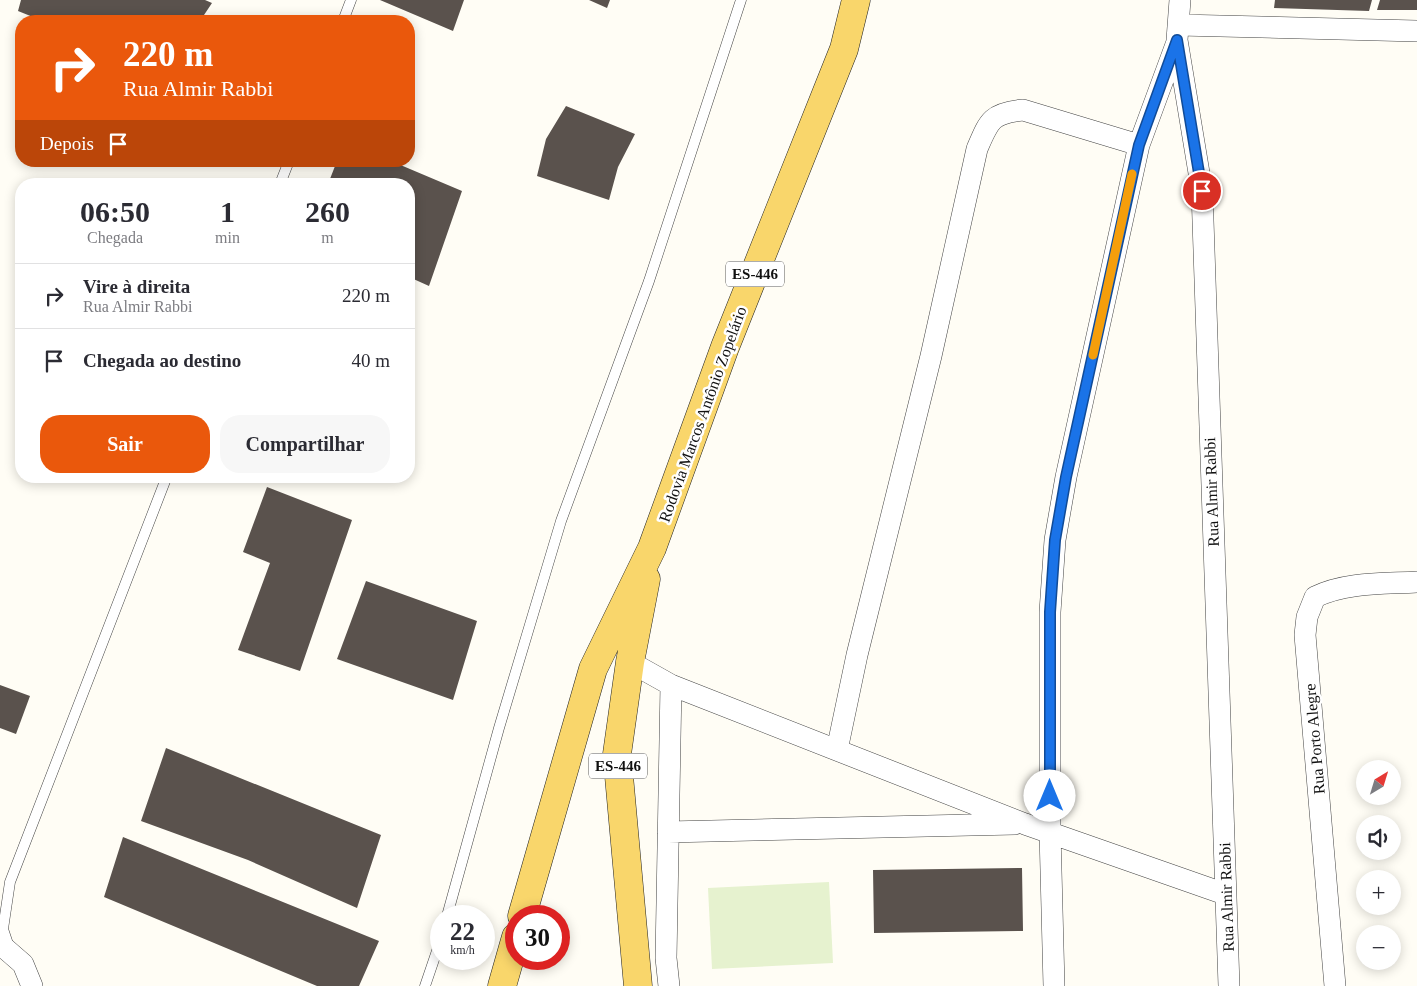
<!DOCTYPE html>
<html lang="pt">
<meta charset="utf-8">
<style>
body{margin:0;font-family:"Times New Roman",serif;background:#f7f7f7;color:#2b2b33;height:100vh;display:flex;flex-direction:column;font-size:19px;white-space:nowrap}
*{box-sizing:border-box;margin:0}
p{font-size:16px;color:#7c7c81}
.icon{flex:none;width:28px;height:28px;fill:none;stroke:currentColor;stroke-width:2;stroke-linecap:round;stroke-linejoin:round}
.map{position:relative;flex:1;overflow:hidden}
.panel{position:absolute;left:15px;top:178px;width:400px;height:305px;display:flex;flex-direction:column;background:#fff;border-radius:20px;box-shadow:0 2px 12px #0003}
.panel>*{flex:none}
.guide{position:absolute;left:15px;top:15px;width:400px;height:152px;border-radius:20px;box-shadow:0 2px 12px #0003;background:#ea580c;color:#fff;overflow:hidden}
.needle{width:32px;rotate:38deg}
.buttons{position:absolute;left:1356px;top:760px;display:grid;gap:10px}
.buttons a{display:grid;place-items:center;width:45px;height:45px;border-radius:50%;background:#fff;box-shadow:0 2px 12px #0003;font-size:25px}
.speed{position:absolute;left:430px;top:905px;display:flex;gap:10px;font-size:25px;font-weight:700;text-align:center}
.speed>*{display:grid;place-content:center;width:65px;height:65px;border-radius:50%;background:#fff;box-shadow:0 2px 12px #0003;line-height:1}
.speed small{font-size:12px;font-weight:400}
.speed .limit{border:8px solid #d22;background:#fff;color:#111}
.pin{position:absolute;display:grid;place-items:center;width:42px;height:42px;color:#fff;margin:-21px;border:2px solid #fff;border-radius:50%;box-shadow:0 1px 5px #0007}
.me{position:absolute;width:55px;margin:-28px;rotate:0deg;stroke-linejoin:round;filter:drop-shadow(0 0 4px #0008)}
.turn{display:flex;align-items:center;gap:18px;height:105px;padding:0 25px;font-size:22px}
.turn .icon{width:65px;height:65px;stroke-width:2.5}
.turn b{display:block;font-size:35px;line-height:42px}
.then{display:flex;align-items:center;height:48px;padding:0 25px;background:#0003;gap:10px;font-size:19px}
.eta{display:flex;justify-content:space-evenly;align-items:center;height:85px;text-align:center}
.eta b{font-size:30px;font-weight:700;line-height:35px}
.primary-button{display:flex;gap:10px;margin-top:auto;padding:10px 25px}
.primary-button a{flex:1;height:58px;border-radius:20px;background:#ea580c;color:#fff;font-size:20px;font-weight:700;line-height:58px;text-align:center}
.primary-button a+a{background:#f7f7f7;color:#2b2b33}
ul{padding:0;list-style:none}
li{display:flex;align-items:center;gap:15px;height:65px;padding:0 25px;border-top:1px solid #e1e1e2}
li div{flex:1}
li b{display:block;font-size:19px}
li em{font-style:normal}
.map>svg:first-child{display:block}
.pitch{fill:#e6f2cf}
.building{fill:#5a524d}
.lines{fill:none;stroke-linecap:round;stroke-linejoin:round}
.lane-casing{stroke:#444;stroke-width:11}
.street-casing{stroke:#444;stroke-width:22}
.primary-casing{stroke:#222;stroke-width:29}
.lane{stroke:#fff;stroke-width:10}
.street{stroke:#fff;stroke-width:21}
.primary{stroke:#f9d66b;stroke-width:28}
.route-casing{stroke:#114b97;stroke-width:12}
.route{stroke:#1a73e8;stroke-width:9}
.slow{stroke:#f59e0b;stroke-width:9}
.labels{text-anchor:middle;stroke-width:5;stroke-linejoin:round;paint-order:stroke}
.shield{fill:#fff;stroke:#585858;stroke-width:1}
.shield-label{font-size:15px;font-weight:bold;fill:#111}
.street-label{font-size:16px;fill:#111;stroke:#fff}
</style>
<div class="map">
<svg width="1417" height="986" viewBox="0 0 1417 986">
<rect width="100%" height="100%" fill="#fffdf5"/>
<path class="pitch" d="M829,882L833,963L712,969L708,888Z"/>
<path class="building" d="M21,0H205L212,3L200,21H43L18,11Z
M380,0H464L453,31Z
M589,0H610L607,8Z
M1275,0H1372L1369,11L1274,8Z
M1380,0H1417V10H1377Z
M566,106L635,134L618,167L609,200L537,176L546,139Z
M337,161H391L462,191L429,286L409,277V184H328Z
M267,487L352,520L300,671L238,650L270,563L243,552Z
M366,581L477,621L453,700L337,659Z
M0,685L30,696L16,734L0,728Z
M166,748L381,835L357,908L248,860L141,821Z
M123,837L379,941L359,986H317L104,897Z
M1022,868L1023,931L874,933L873,870Z"/>
<g class="lines">
<g class="lane-casing">
<path id="lane" d="M343,21L351,0
M280,184L289,161
M447,916L499,728L561,521L649,281L741,0
M9,947L3,929L10,882L167,476
M425,986L441,939"/>
</g>
<g class="street-casing">
<path id="street" d="M1180,0L1177,40L1202,191L1229,986
M1179,25L1417,31
M630,662L671,685L1025,824L1225,894
M837,750L857,655L931,356L977,149C989,121 991,113 1023,110L1139,145
M668,832L1015,824
M0,944L23,964L32,986
M669,986L666,958L671,685
M1054,986L1050,832V612L1055,540L1066,477L1139,145L1177,42
M1335,986L1305,635L1307,617L1315,597C1346,582 1383,584 1417,582"/>
</g>
<g class="primary-casing">
<path id="primary" d="M522,916L593,669L652,548L725,347L844,49L856,0
M502,986L516,937
M638,986L617,754L630,662L646,579"/>
</g>
<use href="#lane" class="lane"/>
<use href="#street" class="street"/>
<use href="#primary" class="primary"/>
</g>
<g class="lines">
<g class="route-casing">
<path id="route" d="M1050,796V612L1055,540L1066,477L1139,145L1177,40L1202,191"/>
</g>
<use href="#route" class="route"/>
<path class="slow" d="M1093,355L1132,174"/>
</g>
<g class="labels">
<g class="shield">
<rect x="726" y="261.5" width="58" height="25" rx="4"/>
<rect x="589" y="753.5" width="58" height="25" rx="4"/>
</g>
<g class="shield-label">
<text x="755" y="279">ES-446</text>
<text x="618" y="771">ES-446</text>
</g>
<g class="street-label">
<text transform="translate(702 414) rotate(-70)" y="6">Rodovia Marcos Antônio Zopelário</text>
<text transform="translate(1211 492) rotate(-92)" y="6">Rua Almir Rabbi</text>
<text transform="translate(1314 739) rotate(-95)" y="6">Rua Porto Alegre</text>
<text transform="translate(1226 897) rotate(-92)" y="6">Rua Almir Rabbi</text>
</g>
</g>
</svg>
<div class="buttons">
<a><svg class="needle" viewBox="-14 -14 28 28"><path d="M0-13l5 13h-10z" fill="#e53935"/><path d="M0 13l5-13h-10z" fill="#7c7c81"/></svg></a>
<a><svg class="icon" aria-label="sound" viewBox="0 0 24 24"><path d="M4 9h4l5-4v14l-5-4H4zM17 9q2 3 0 6"/></svg></a>
<a>+</a>
<a>−</a>
</div>
<div class="speed"><div>22<small>km/h</small></div><div class="limit">30</div></div>
<div class="pin" style="left:1202px;top:191px;background:#d93025"><svg class="icon" aria-label="arrive" viewBox="0 0 24 24"><path d="M6 21V4h12l-3 4 3 4H6"/></svg></div>
<svg class="me" style="left:1050px;top:796px" viewBox="-20 -20 40 40"><circle r="19" fill="#fff"/><path d="M0-13L10 11 0 6-10 11z" fill="#1a73e8"/></svg>
<div class="guide">
<div class="turn"><svg class="icon" aria-label="right" viewBox="0 0 24 24"><path d="M7 20v-9h11M14 6l5 5-5 5"/></svg><div><b>220 m</b>Rua Almir Rabbi</div></div>
<div class="then">Depois<svg class="icon" aria-label="arrive" viewBox="0 0 24 24"><path d="M6 21V4h12l-3 4 3 4H6"/></svg></div>
</div>
<section class="panel">
<div class="eta">
<div><b>06:50</b><p>Chegada</p></div>
<div><b>1</b><p>min</p></div>
<div><b>260</b><p>m</p></div>
</div>
<ul>
<li><svg class="icon" aria-label="right" viewBox="0 0 24 24"><path d="M7 20v-9h11M14 6l5 5-5 5"/></svg><div><b>Vire à direita</b><p>Rua Almir Rabbi</p></div><em>220 m</em></li>
<li><svg class="icon" aria-label="arrive" viewBox="0 0 24 24"><path d="M6 21V4h12l-3 4 3 4H6"/></svg><div><b>Chegada ao destino</b></div><em>40 m</em></li>
</ul>
<div class="primary-button"><a>Sair</a><a>Compartilhar</a></div>
</section>
</div>
